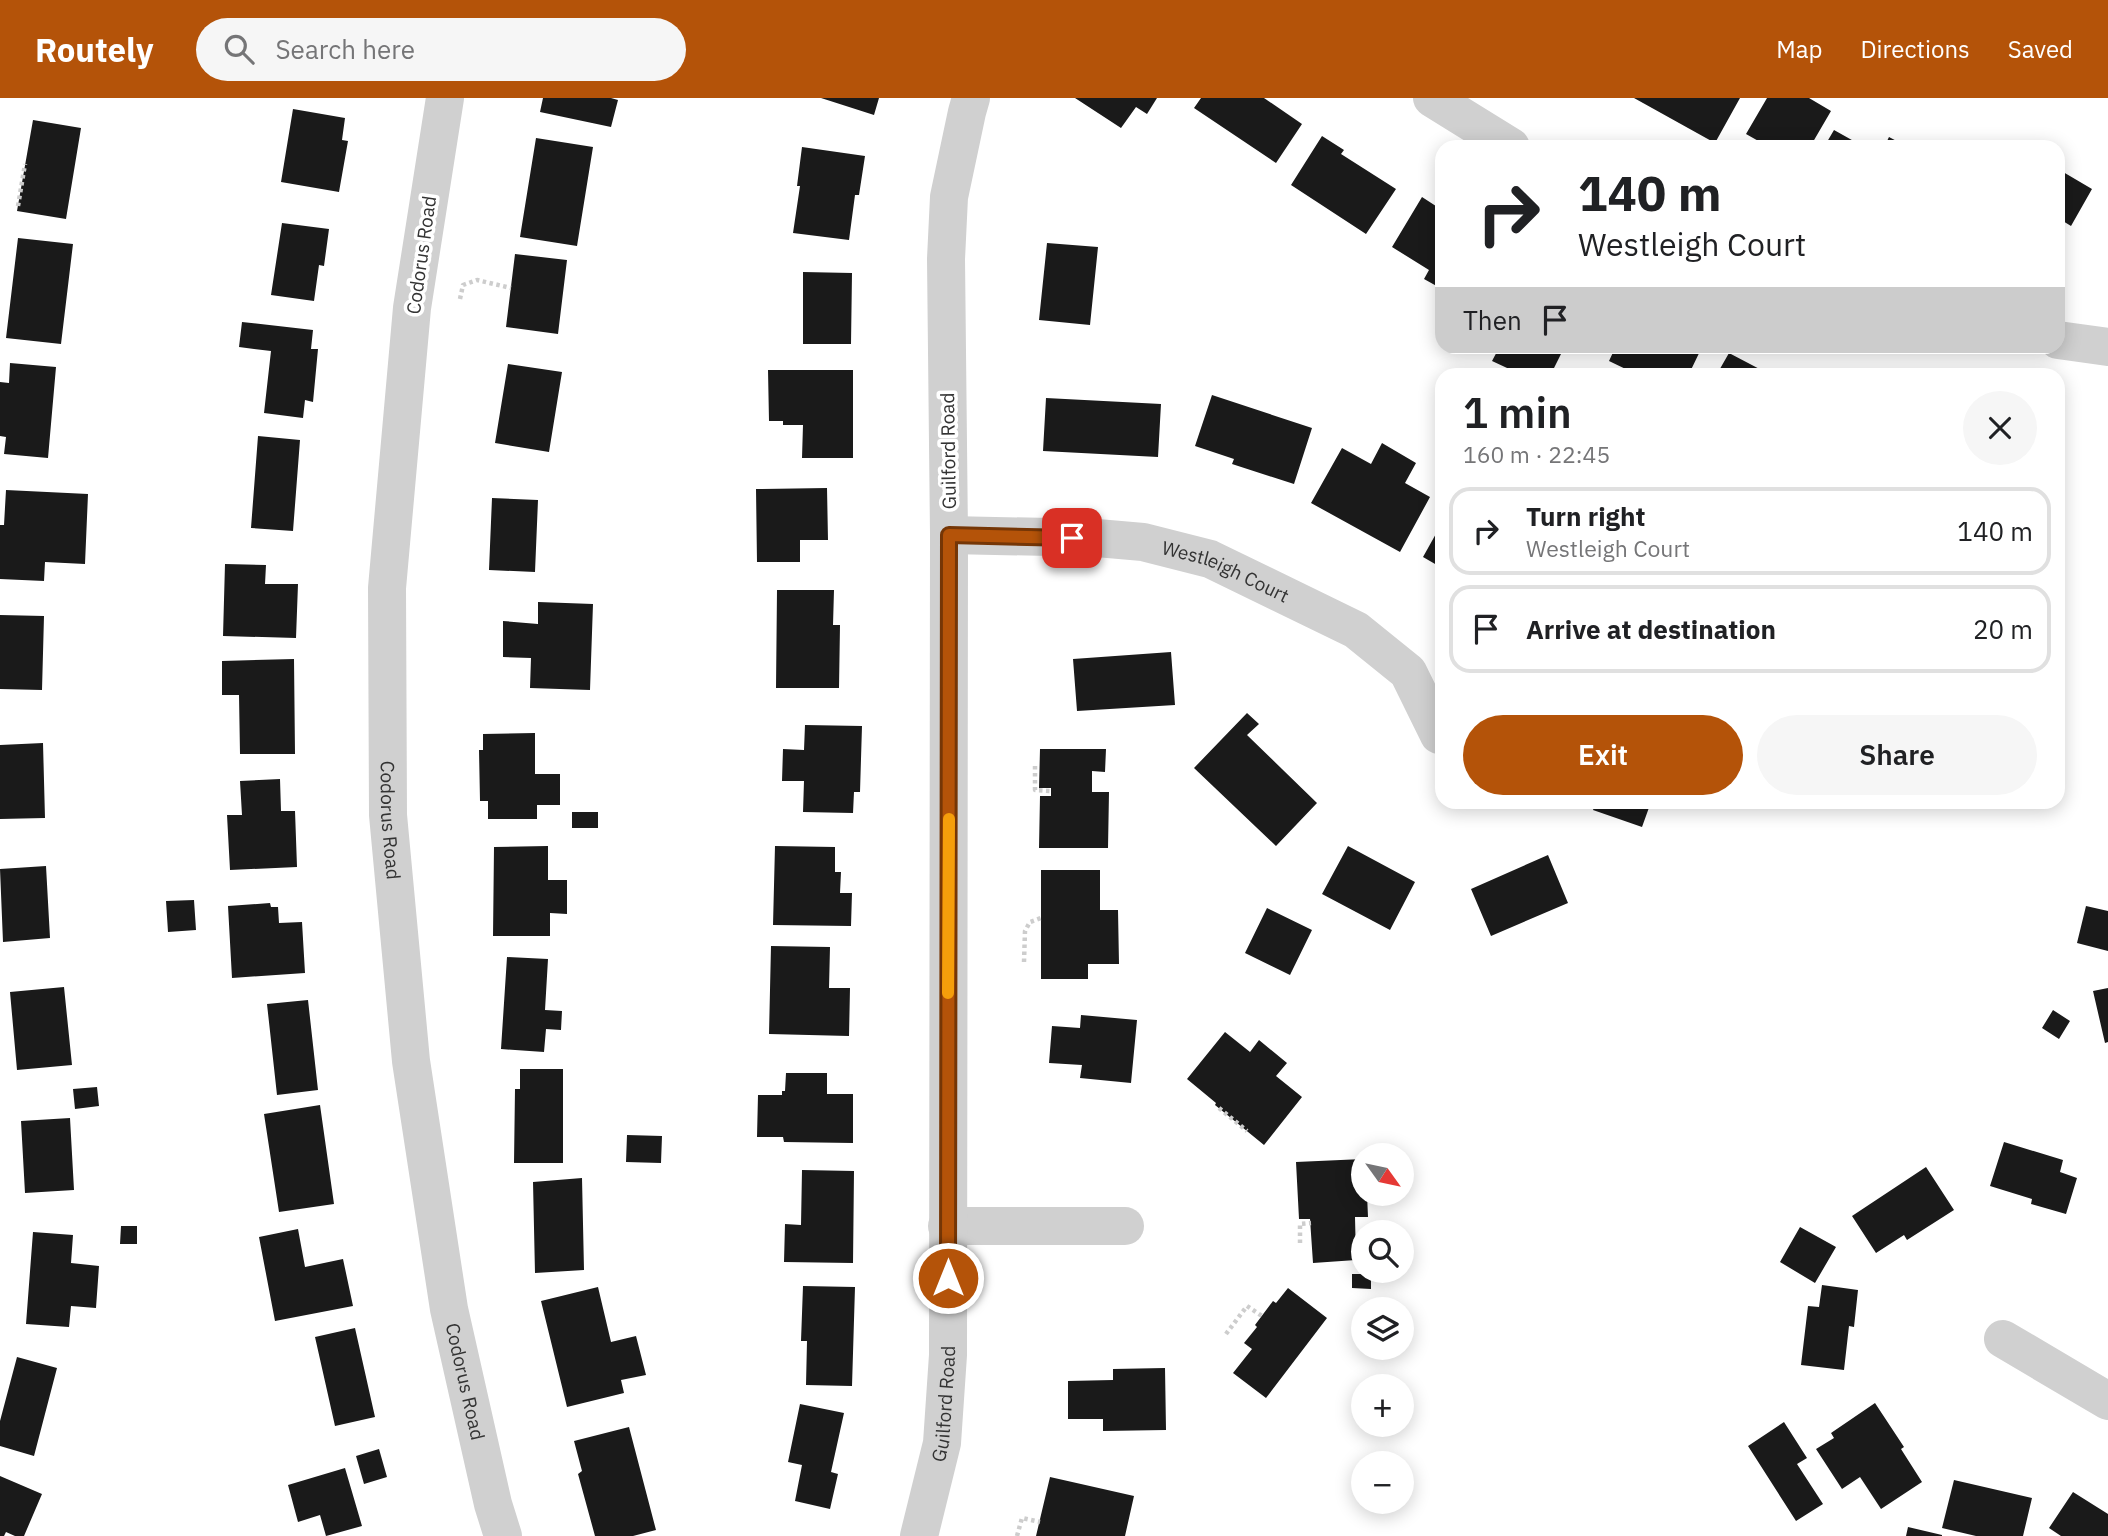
<!DOCTYPE html>
<meta charset="utf-8">
<style>
body{margin:0;font-family:"IBM Plex Sans",sans-serif;background:#f6f6f6;color:#202124;height:100vh;display:flex;flex-direction:column;font-size:26px;white-space:nowrap}
*{box-sizing:border-box;margin:0}
p{font-size:23px;color:#757577}
.icon{flex:none;width:38px;height:38px;fill:none;stroke:currentColor;stroke-width:2;stroke-linecap:round;stroke-linejoin:round}
.map{position:relative;flex:1;overflow:hidden}
.panel{position:absolute;left:1435px;top:270px;width:630px;height:441px;display:flex;flex-direction:column;background:#fff;border-radius:21px;box-shadow:0 4px 18px #0003}
.panel>*{flex:none}
.guide{position:absolute;left:1435px;top:42px;width:630px;height:214px;border-radius:21px;box-shadow:0 4px 18px #0003;background:#fff;color:#202124;overflow:hidden}
.needle{width:46px;rotate:123deg}
.fabs{position:absolute;left:1351px;top:1045px;display:grid;gap:14px}
.fabs a{display:grid;place-items:center;width:63px;height:63px;border-radius:50%;background:#fff;box-shadow:0 4px 18px #0003;font-size:35px}
.pin{position:absolute;display:grid;place-items:center;width:60px;height:60px;color:#fff;margin:-30px;border-radius:14px;box-shadow:0 4px 10px #0006}
.me{position:absolute;width:77px;margin:-38px;rotate:0deg;stroke-linejoin:round;filter:drop-shadow(0 0 5px #0008)}
.turn{display:flex;align-items:center;gap:24px;height:147px;padding:0 28px;font-size:32px}
.turn .icon{width:91px;height:91px;stroke-width:2.5}
.turn b{display:block;font-size:49px;line-height:60px}
.then{display:flex;align-items:center;height:66px;padding:0 28px;background:#0003;gap:14px;font-size:26px}
.round{display:grid;place-items:center;flex:none;width:74px;height:74px;border-radius:37px;background:#f6f6f6}
.headline{display:flex;align-items:center;justify-content:space-between;height:119px;padding:0 28px}
h1{font-size:42px;font-weight:600;line-height:52px}
.action{display:flex;gap:14px;margin-top:auto;padding:14px 28px}
.action a{flex:1;height:80px;border-radius:42px;background:#b45309;color:#fff;font-size:28px;font-weight:600;line-height:80px;text-align:center}
.action a+a{background:#f6f6f6;color:#202124}
ul{padding:0;list-style:none}
li{display:flex;align-items:center;gap:21px;height:88px;margin:0 14px 10px;padding:0 14px;border:4px solid #e0e0e0;border-radius:21px}
li div{flex:1}
li b{display:block;font-size:26px}
li em{font-style:normal}
header{display:flex;align-items:center;gap:42px;box-sizing:border-box;height:98px;padding:0 35px;background:#b45309;color:#fff}
header strong{font-size:33px}
nav{display:flex;gap:38px;margin-inline-start:auto;font-size:24px}
.search{width:490px;height:63px;background:#f6f6f6;display:flex;align-items:center;gap:18px;box-sizing:border-box;padding:0 24px;border-radius:38px;color:#757577;font-size:26px}
.map>svg:first-child{display:block}
.building{fill:#1a1a1a}
.lines{fill:none;stroke-linecap:round;stroke-linejoin:round}
.path{stroke:#cdcdcd;stroke-width:4.5;stroke-dasharray:3.5 3.5;stroke-linecap:butt}
.minor{stroke:#d0d0d0;stroke-width:38}
.route-casing{stroke:#753606;stroke-width:18}
.route{stroke:#b45309;stroke-width:12}
.slow{stroke:#f59e0b;stroke-width:12}
.labels{text-anchor:middle;stroke-width:7;stroke-linejoin:round;paint-order:stroke}
.street-label{font-size:19px;fill:#333;stroke:#fff}
</style>
<header>
<strong>Routely</strong>
<div class="search"><svg class="icon" aria-label="search" viewBox="0 0 24 24"><circle cx="10" cy="10" r="6"/><path d="M15 15l6 6"/></svg>Search here</div>
<nav><a>Map</a><a>Directions</a><a>Saved</a></nav>
</header>
<div class="map">
<svg width="2108" height="1438" viewBox="0 0 2108 1438">
<rect width="100%" height="100%" fill="#fff"/>
<path class="building" d="M543,0H611L618,2L611,29L540,14Z
M821,0H879L874,17Z
M1075,0H1157L1147,16L1136,9L1121,30Z
M1201,0H1264L1302,26L1276,65L1194,10Z
M1634,0H1740L1715,45Z
M1767,0H1809L1831,13L1810,49H1769L1746,36Z
M293,11L345,20L342,42L348,43L339,94L281,84Z
M33,22L81,30L66,121L17,113Z
M1834,32L1859,46L1858,49H1824Z
M1322,38L1344,52L1341,56L1396,91L1366,136L1291,87Z
M1889,39L1908,49H1884Z
M536,40L593,49L577,148L520,139Z
M802,49L865,58L859,97H855L849,142L793,135L800,88H797Z
M2058,71L2092,91L2071,128L2058,120Z
M1422,99L1442,112V191L1424,181L1429,172L1392,149Z
M282,125L329,131L324,168L319,167L314,203L271,197Z
M18,140L73,146L61,246L6,240Z
M1047,145L1098,149L1090,227L1039,222Z
M515,156L567,162L558,236L506,229Z
M803,174L852,175L851,246H803Z
M242,224L313,232L311,251H318L313,304L305,302L303,320L264,315L271,253L239,249Z
M1500,248H1565L1551,276H1520L1492,263Z
M1616,248H1700L1702,249L1689,276H1636L1609,263Z
M1729,255L1769,276H1717Z
M10,265L56,269L48,360L4,356L6,339L0,338V284L9,285Z
M508,266L562,274L549,354L495,345Z
M768,272H853V360H802L803,327H783V323H769Z
M1212,297L1312,330L1294,386L1232,366L1234,361L1195,348Z
M1046,300L1161,306L1158,359L1043,353Z
M258,338L300,342L293,433L251,430Z
M1382,345L1416,365L1405,385L1430,399L1400,454L1311,405L1342,350L1371,366Z
M827,390L828,442H800V464H757L756,391Z
M6,392L88,396L85,466L45,464L44,483L0,481V427H4Z
M492,400L538,402L535,474L489,472Z
M1442,425V470L1423,459Z
M225,466L266,467L265,486H298L296,540L223,538Z
M777,492H834L833,527H840L839,590H776Z
M538,504L593,506L590,592L530,590L531,560L503,559V523L538,526Z
M0,517L44,518L42,592L0,591Z
M1171,554L1175,607L1077,613L1073,561Z
M294,561L295,656H240L239,597H222V563Z
M1247,615L1259,626L1247,637L1317,705L1276,748L1194,670Z
M805,627L862,628L860,694H854L853,715L803,714L804,683H782L783,651L804,652Z
M535,635V676H560V707H537V721H488V703H480L479,652H483V636Z
M43,645L45,720L0,721V647Z
M1040,651H1106L1105,674L1092,673V694H1109L1108,750H1039L1040,698H1051V690H1039Z
M280,681L281,713H295L297,769L230,772L227,717H242L240,683Z
M1596,704H1651L1642,729L1593,712Z
M572,714H598V730H572Z
M548,748V782H567V816L550,815V838H493L494,749Z
M775,748L835,749V774H841L840,795H852L851,828L773,827Z
M1348,748L1415,784L1390,832L1322,796Z
M1548,757L1568,805L1491,838L1471,791Z
M46,768L50,840L3,844L0,771Z
M1041,772H1100V812H1118L1119,866H1088V881H1041Z
M194,802L196,832L168,834L166,803Z
M270,805L271,809H278L279,825L302,824L305,875L232,880L228,808Z
M2086,808L2108,813V853L2077,845Z
M1267,810L1312,832L1290,877L1245,855Z
M771,848L830,849L829,890H850L849,938L769,936Z
M507,859L548,861L545,912L562,913L561,932L546,931L544,954L501,951Z
M64,889L72,967L17,972L10,894Z
M2108,890V944L2105,945L2093,893Z
M308,902L318,992L277,997L267,906Z
M2053,912L2070,923L2059,941L2042,930Z
M1081,917L1137,922L1131,985L1080,980L1082,967L1049,965L1052,928L1080,930Z
M1225,934L1250,954L1259,942L1287,965L1276,978L1302,999L1264,1047L1215,1007L1216,1005L1187,981Z
M520,971H563V1065H514L515,991H520Z
M786,975H827V996H853V1045L784,1044L783,1039H757L758,997H782V993H785Z
M97,989L99,1008L75,1011L73,991Z
M320,1007L334,1106L279,1114L264,1016Z
M70,1020L74,1092L25,1095L21,1023Z
M627,1037L662,1038L661,1065L626,1064Z
M2004,1044L2063,1062L2060,1074L2077,1080L2066,1116L2031,1106L2032,1101L1990,1088Z
M1363,1061V1096H1367L1368,1119H1355L1356,1162L1313,1165L1310,1121H1299L1296,1064Z
M1926,1069L1954,1112L1907,1142L1904,1137L1876,1155L1852,1118Z
M802,1072L854,1073L853,1165L784,1164L785,1126L801,1127Z
M582,1080L584,1172L535,1175L533,1084Z
M121,1128H137V1146H120Z
M1800,1129L1836,1149L1815,1185L1780,1164Z
M298,1131L305,1169L343,1161L353,1208L275,1223L259,1139Z
M33,1134L73,1137L71,1165L99,1168L96,1210L71,1208L69,1229L26,1226Z
M1352,1176H1371V1191L1352,1190Z
M1822,1187L1858,1192L1854,1229L1849,1228L1844,1272L1801,1267L1808,1208L1819,1209Z
M803,1188L855,1189L852,1288L806,1287L807,1243H801Z
M598,1189L611,1244L636,1238L646,1277L621,1282L624,1295L567,1309L541,1203Z
M1288,1190L1327,1220L1266,1300L1233,1275L1252,1251L1244,1245L1257,1229L1255,1227L1273,1203L1276,1205Z
M355,1230L375,1319L335,1328L315,1239Z
M17,1259L57,1270L34,1358L0,1348V1323Z
M1165,1270L1166,1332L1103,1333V1321H1068V1283L1113,1282V1271Z
M1875,1305L1904,1349L1901,1351L1922,1384L1881,1411L1860,1379L1842,1391L1816,1351L1834,1340L1831,1335Z
M800,1306L844,1315L831,1374L838,1376L830,1411L795,1403L802,1367L788,1364Z
M1784,1324L1807,1360L1797,1366L1823,1406L1796,1423L1748,1348Z
M629,1329L656,1432L633,1438H595L578,1376L582,1373L574,1343Z
M379,1351L387,1379L364,1386L356,1358Z
M345,1370L362,1428L326,1438L320,1417L298,1424L288,1387Z
M0,1378L42,1396L24,1438H15L6,1434L4,1438H0Z
M1050,1379L1134,1398L1125,1438H1036Z
M1954,1382L2032,1400L2023,1438H1976L1942,1430Z
M2073,1394L2108,1416V1438H2061L2049,1430Z
M1908,1429L1942,1437V1438H1906Z"/>
<g class="lines">
<path class="path" d="M18,108L25,66
M460,201L463,187L477,182L511,190
M1035,668V692L1051,693
M1024,864L1025,833L1030,824L1041,820
M1219,1010L1247,1033
M1300,1145V1126L1311,1125
M1226,1236L1247,1208L1262,1218
M1017,1438L1022,1420L1040,1424"/>
<g class="minor">
<path id="s1" d="M445,0L412,210L387,490L388,717L411,963L449,1211L493,1406L503,1438"/>
<path d="M1432,0L1511,49"/>
<path d="M2058,242L2108,249"/>
<path id="s2" d="M949,437L1097,440L1143,444L1210,461L1356,532L1408,574L1439,637"/>
<path d="M947,1128H1125"/>
<path d="M2003,1241L2108,1303"/>
<path id="s3" d="M919,1438L942,1345L948,1257L949,437L946,161L949,99L967,14L971,0"/>
</g>
</g>
<g class="lines">
<g class="route-casing">
<path id="route" d="M948,1180L949,437L1072,440"/>
</g>
<use href="#route" class="route"/>
<path class="slow" d="M948,895L949,721"/>
</g>
<g class="labels">
<g class="street-label">
<text transform="translate(421 157) rotate(-82)" y="7">Codorus Road</text>
<text transform="translate(948 353) rotate(-91)" y="7">Guilford Road</text>
<text dy="7" stroke="none"><textPath href="#s2" startOffset="282">Westleigh Court</textPath></text>
<text dy="7" stroke="none"><textPath href="#s1" startOffset="726">Codorus Road</textPath></text>
<text dy="7" stroke="none"><textPath href="#s1" startOffset="1293">Codorus Road</textPath></text>
<text dy="7" stroke="none"><textPath href="#s3" startOffset="135">Guilford Road</textPath></text>
</g>
</g>
</svg>
<div class="fabs">
<a><svg class="needle" viewBox="-14 -14 28 28"><path d="M0-13l5 13h-10z" fill="#e53935"/><path d="M0 13l5-13h-10z" fill="#757577"/></svg></a>
<a><svg class="icon" aria-label="search" viewBox="0 0 24 24"><circle cx="10" cy="10" r="6"/><path d="M15 15l6 6"/></svg></a>
<a><svg class="icon" aria-label="layers" viewBox="0 0 24 24"><path d="M12 4l9 5-9 5-9-5zM3 14l9 5 9-5"/></svg></a>
<a>+</a>
<a>−</a>
</div>
<div class="pin" style="left:1072px;top:440px;background:#d93025"><svg class="icon" aria-label="arrive" viewBox="0 0 24 24"><path d="M6 21V4h12l-3 4 3 4H6"/></svg></div>
<svg class="me" style="left:948px;top:1180px" viewBox="-20 -20 40 40"><circle r="17" fill="#b45309" stroke="#fff" stroke-width="3"/><path d="M0-11L8 9 0 5-8 9z" fill="#fff"/></svg>
<div class="guide">
<div class="turn"><svg class="icon" aria-label="right" viewBox="0 0 24 24"><path d="M7 20v-9h11M14 6l5 5-5 5"/></svg><div><b>140 m</b>Westleigh Court</div></div>
<div class="then">Then<svg class="icon" aria-label="arrive" viewBox="0 0 24 24"><path d="M6 21V4h12l-3 4 3 4H6"/></svg></div>
</div>
<section class="panel">
<div class="headline"><div><h1>1 min</h1><p>160 m · 22:45</p></div><a class="round"><svg class="icon" aria-label="close" viewBox="0 0 24 24"><path d="M6 6l12 12M18 6L6 18"/></svg></a></div>
<ul>
<li><svg class="icon" aria-label="right" viewBox="0 0 24 24"><path d="M7 20v-9h11M14 6l5 5-5 5"/></svg><div><b>Turn right</b><p>Westleigh Court</p></div><em>140 m</em></li>
<li><svg class="icon" aria-label="arrive" viewBox="0 0 24 24"><path d="M6 21V4h12l-3 4 3 4H6"/></svg><div><b>Arrive at destination</b></div><em>20 m</em></li>
</ul>
<div class="action"><a>Exit</a><a>Share</a></div>
</section>
</div>
